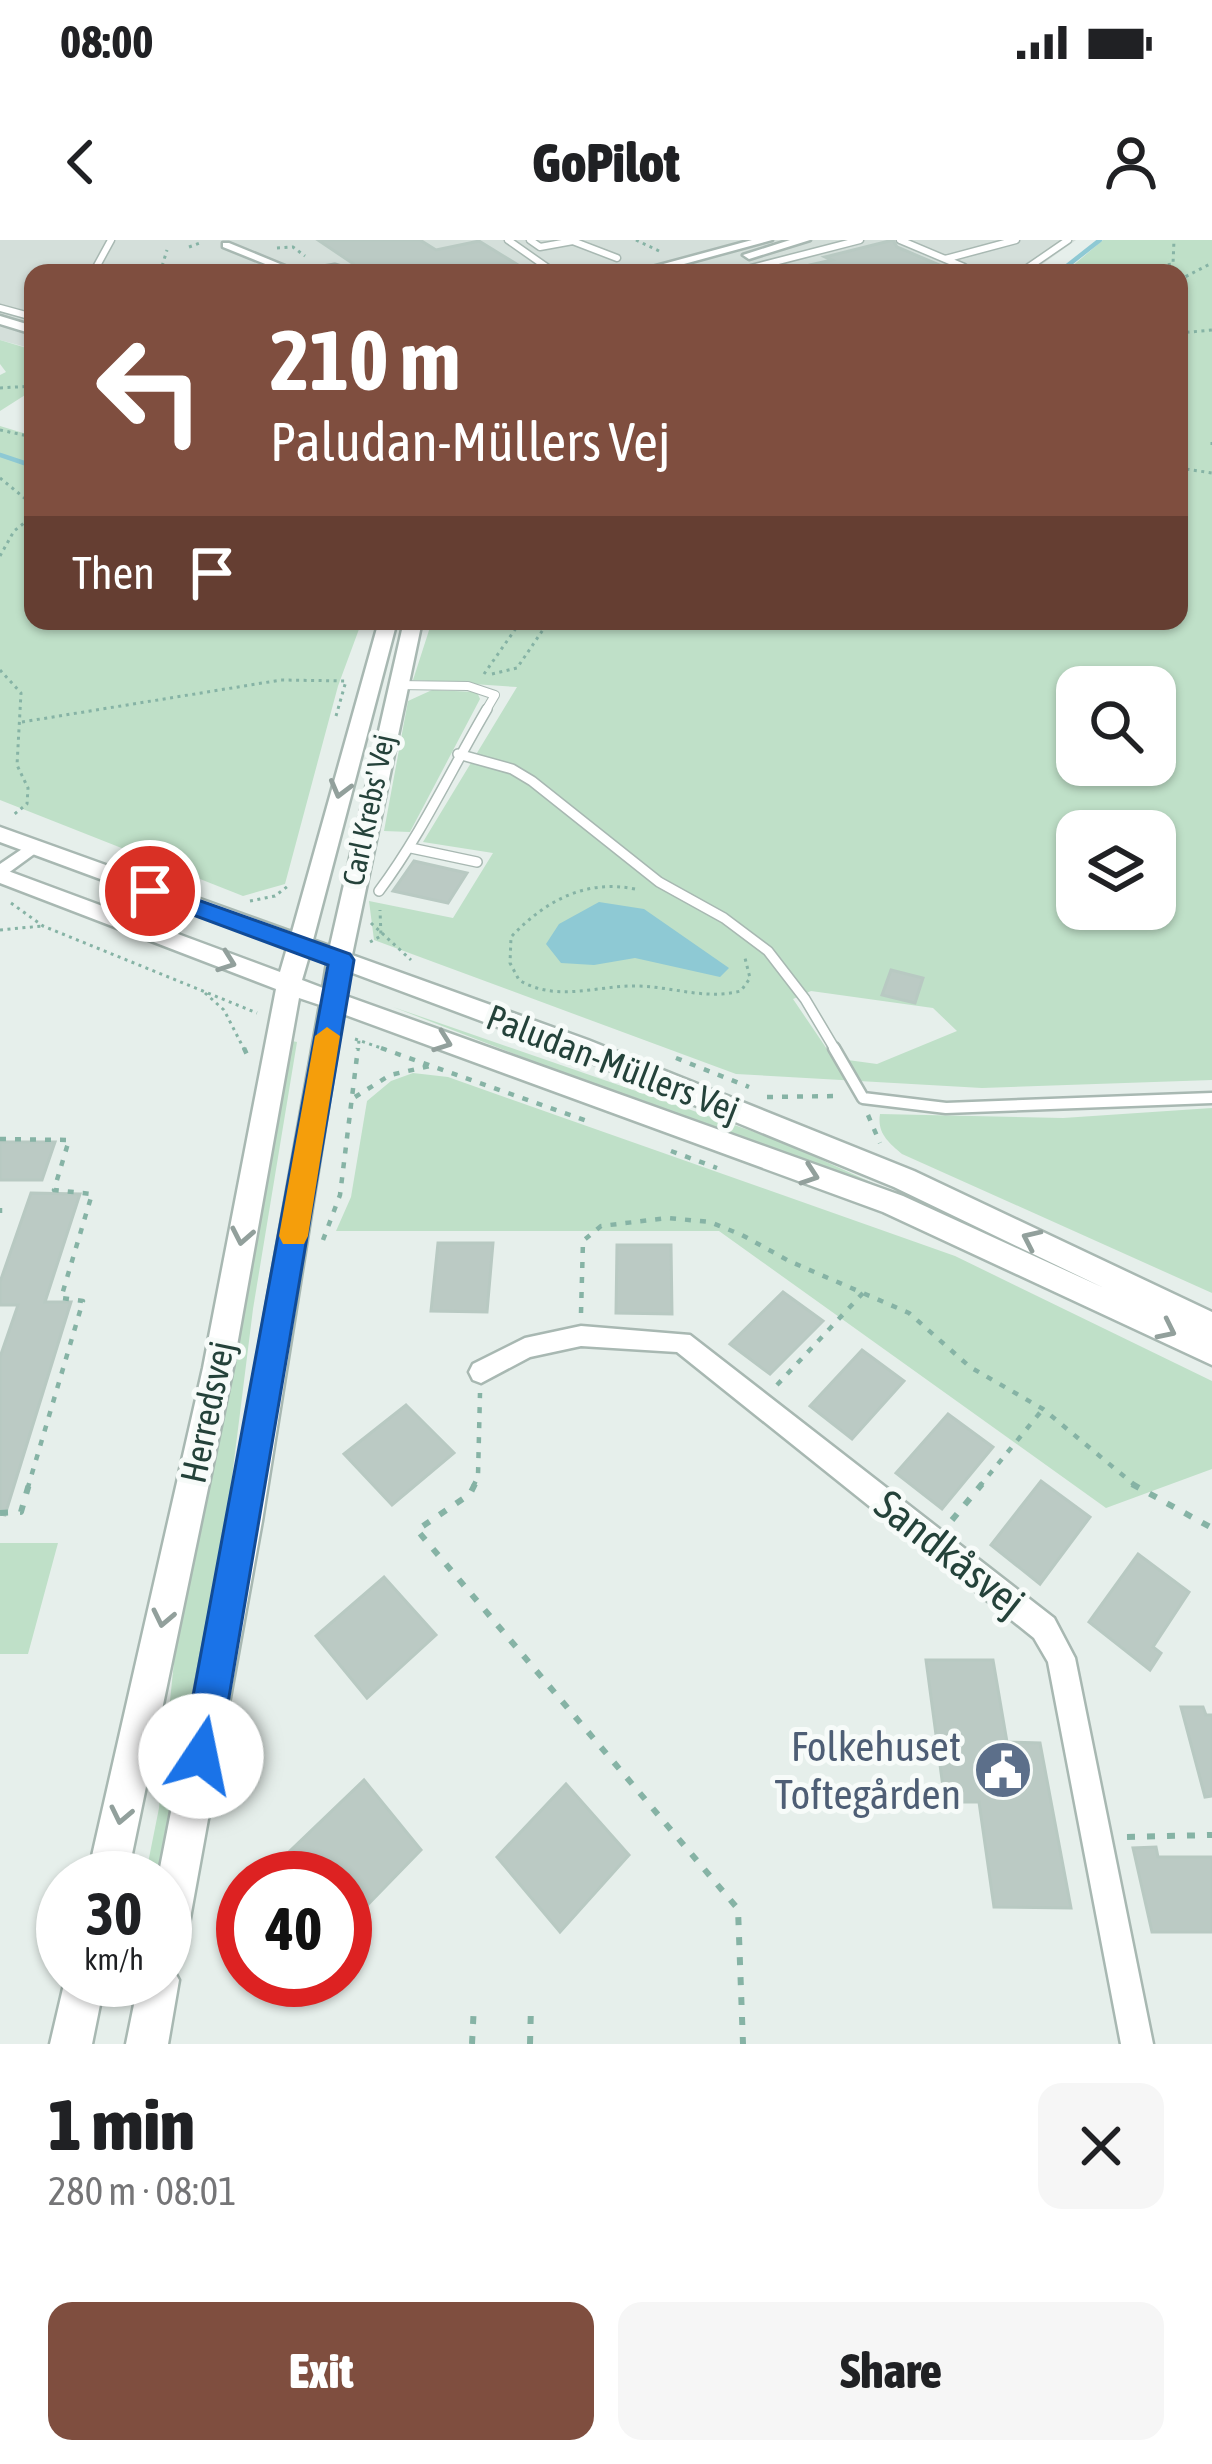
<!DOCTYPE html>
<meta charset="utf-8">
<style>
body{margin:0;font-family:"Asap Condensed",sans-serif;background:#f6f6f6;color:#202124;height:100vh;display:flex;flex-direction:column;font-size:45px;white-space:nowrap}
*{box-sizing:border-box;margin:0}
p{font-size:39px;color:#757577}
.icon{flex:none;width:66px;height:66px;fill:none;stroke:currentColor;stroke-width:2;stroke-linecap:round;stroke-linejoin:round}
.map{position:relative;height:1804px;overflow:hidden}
.details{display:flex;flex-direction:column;background:#fff;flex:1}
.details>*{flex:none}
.hud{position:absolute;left:24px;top:24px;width:1164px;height:366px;border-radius:24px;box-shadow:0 3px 9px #0004;background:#7f4e3f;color:#fff;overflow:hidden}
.controls{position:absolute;left:1056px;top:426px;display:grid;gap:24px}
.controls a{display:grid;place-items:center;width:120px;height:120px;border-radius:24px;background:#fff;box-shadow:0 3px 9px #0004;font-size:60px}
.speed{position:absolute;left:36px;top:1611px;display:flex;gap:24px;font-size:60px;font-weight:700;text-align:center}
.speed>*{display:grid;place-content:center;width:156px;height:156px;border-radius:50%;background:#fff;box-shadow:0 3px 9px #0004;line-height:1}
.speed small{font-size:30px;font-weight:400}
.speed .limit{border:18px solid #d22;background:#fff;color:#111}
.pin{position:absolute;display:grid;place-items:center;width:102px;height:102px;color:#fff;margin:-51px;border:6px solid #fff;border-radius:50%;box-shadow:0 3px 12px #0007}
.me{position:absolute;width:132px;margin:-66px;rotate:11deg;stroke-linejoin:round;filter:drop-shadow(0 0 9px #0008)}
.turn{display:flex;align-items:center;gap:42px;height:252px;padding:0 48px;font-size:54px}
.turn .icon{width:156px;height:156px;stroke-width:2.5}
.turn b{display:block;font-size:84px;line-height:102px}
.then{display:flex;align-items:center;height:114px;padding:0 48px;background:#0003;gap:24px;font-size:45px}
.round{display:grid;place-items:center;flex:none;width:126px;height:126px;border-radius:24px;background:#f6f6f6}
.headline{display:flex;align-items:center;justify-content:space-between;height:204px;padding:0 48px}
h1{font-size:72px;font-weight:800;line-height:90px}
.primary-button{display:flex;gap:24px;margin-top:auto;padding:24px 48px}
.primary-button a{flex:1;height:138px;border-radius:24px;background:#7f4e3f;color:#fff;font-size:48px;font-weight:800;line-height:138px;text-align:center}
.primary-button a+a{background:#f6f6f6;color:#202124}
.status{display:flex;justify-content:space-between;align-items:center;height:84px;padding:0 60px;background:#fff;direction:ltr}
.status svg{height:33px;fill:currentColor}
header{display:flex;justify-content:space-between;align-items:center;height:156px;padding:0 48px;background:#fff;font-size:54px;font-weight:800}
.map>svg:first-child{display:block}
.built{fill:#d4dfda}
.green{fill:#bfe0c8;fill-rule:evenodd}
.water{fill:#8ec9d4}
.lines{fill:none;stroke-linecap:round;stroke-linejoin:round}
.stream{stroke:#8ec9d4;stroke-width:4.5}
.building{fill:#bbcac4;stroke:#b8c9c2;stroke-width:3}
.service-far3-casing{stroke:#a8b8b2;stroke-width:9}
.service-far2-casing{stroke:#a8b8b2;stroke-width:10}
.service-far1-casing{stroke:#a8b8b2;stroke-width:12}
.service-casing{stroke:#a8b8b2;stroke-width:15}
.minor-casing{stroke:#a8b8b2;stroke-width:5}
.tertiary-casing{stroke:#a8b8b2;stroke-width:5}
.path-far2{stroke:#86b3a5;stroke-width:3;stroke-dasharray:3 4.5;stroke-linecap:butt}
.path-far1{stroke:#86b3a5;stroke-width:4.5;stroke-dasharray:6 9;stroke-linecap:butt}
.path{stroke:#86b3a5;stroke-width:6;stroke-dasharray:8 12;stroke-linecap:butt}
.service-far3{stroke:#fff;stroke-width:6}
.service-far2{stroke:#fff;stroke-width:8}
.service-far1{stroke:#fff;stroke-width:9}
.service{stroke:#fff;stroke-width:10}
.minor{fill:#fff;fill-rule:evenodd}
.tertiary{fill:#fff;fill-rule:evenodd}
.oneway{stroke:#92a09c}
.route{fill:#1a73e8;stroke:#114b97;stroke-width:3}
.slow{fill:#f59e0b}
.labels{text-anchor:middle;stroke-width:10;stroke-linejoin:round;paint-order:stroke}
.far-street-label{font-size:30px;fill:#24423a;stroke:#f7fbf9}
.street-label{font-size:36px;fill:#24423a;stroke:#f7fbf9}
.near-street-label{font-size:42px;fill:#24423a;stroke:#f7fbf9}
.near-service-label{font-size:42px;fill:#4e5e75;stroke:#f7fbf9;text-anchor:end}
</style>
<div class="status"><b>08:00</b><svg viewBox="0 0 49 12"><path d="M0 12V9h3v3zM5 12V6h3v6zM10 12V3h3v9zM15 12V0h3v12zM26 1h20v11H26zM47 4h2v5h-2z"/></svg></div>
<header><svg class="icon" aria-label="back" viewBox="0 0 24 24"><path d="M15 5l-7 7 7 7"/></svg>GoPilot<svg class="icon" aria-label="person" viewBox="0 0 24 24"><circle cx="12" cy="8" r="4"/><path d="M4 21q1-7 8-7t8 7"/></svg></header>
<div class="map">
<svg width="1212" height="1804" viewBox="0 0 1212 1804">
<rect width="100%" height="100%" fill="#e6efeb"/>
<path class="built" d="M0,0H1076L1030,33H33V109L0,100Z"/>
<path class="green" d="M1103,0H1212V840L982,848L736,834L374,700L369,661L453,678L493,613L423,602L517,447L413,440L432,381H1179V33H1064ZM1077,447H1155V525H1077ZM1077,591H1155V669H1077ZM811,751L933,768L957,791L877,824L833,818L793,759Z
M0,100L33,110V150L0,171V135L6,132L0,124Z
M0,186L33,196V381H362L338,446L285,644L243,656L0,560Z
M432,450L477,452L480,459L410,592L384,591L408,461Z
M393,767L778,900L1212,1097L623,856Z
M292,801L297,802L253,1069L228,1269L157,1638H145L159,1568L175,1412Z
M413,833L448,837L955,1016L1212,1141V1229L1106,1268L719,991H336L351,957L367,861L391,841Z
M1212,868V1053L902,914C888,902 877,893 880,874L1063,878Z
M0,1303H58L28,1414H0Z"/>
<path class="water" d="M599,662L644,669L729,728L720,737L635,718L594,725L561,723L546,704L559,684Z"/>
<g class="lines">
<path class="stream" d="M1058,33L1100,0
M0,215L33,226"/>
</g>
<path class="building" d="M318,0H420L436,10L479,1L531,33H367Z
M893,0L897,7L958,33H811L810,25L832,20L825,17Z
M414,621L467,633L448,663L393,651Z
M891,730L923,738L915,763L882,755Z
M0,902H55L42,940H0Z
M31,953L80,954L45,1062H71L5,1275L0,1274V1117L18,1065H0V1042Z
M438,1003H493L487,1072L431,1071Z
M617,1005H671L672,1074L616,1073Z
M783,1052L823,1081L770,1134L730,1104Z
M862,1110L904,1141L852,1199L810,1166Z
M406,1165L454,1213L392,1265L344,1214Z
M948,1174L993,1207L942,1269L896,1233Z
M1041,1241L1090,1277L1040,1344L991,1305Z
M1138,1314L1189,1352L1153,1407L1161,1413L1150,1430L1089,1382Z
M384,1337L436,1395L367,1458L316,1396Z
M926,1420H993L1007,1502L1040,1503L1071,1668L994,1667L979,1562H945Z
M1181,1467H1203L1206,1475H1212V1556L1205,1557Z
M364,1540L421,1610L345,1688V1638H308L289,1612Z
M566,1544L629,1615L560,1692L497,1617Z
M1156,1607L1158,1617H1212V1692H1152L1133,1608Z"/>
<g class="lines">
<g class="service-far3-casing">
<path id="service-far3" d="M508,0L555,33
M530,0L540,7L573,1
M570,0L617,18
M900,0L964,27
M945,19L1016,0
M93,33L111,0
M298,33L335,27L356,33
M732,33L860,0
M1020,33L1068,0
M0,68L33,77"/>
</g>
<g class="service-far2-casing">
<path id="service-far2" d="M398,445L468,446L495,455L485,472"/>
</g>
<g class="service-far1-casing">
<path id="service-far1" d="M458,514L512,529L532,541L659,642L724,678L768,711L805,759L836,811
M411,608L477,622
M379,651C421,595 451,530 487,469"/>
</g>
<g class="service-casing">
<path id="service" d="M834,808L863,858L946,868L1212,858"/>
</g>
<g class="minor-casing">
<path id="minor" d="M223,3H229L302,33H288L223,7Z
M31,603L40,608L37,612L0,639V624Z
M581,1086L690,1095L1054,1378L1075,1418L1153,1804H1121L1048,1422L1034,1398L677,1112L581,1106L530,1117L481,1143L473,1140L469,1132L473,1124L525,1098Z"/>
</g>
<g class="tertiary-casing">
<path id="tertiary" d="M752,0H772L651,33H630Z
M790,0H810L749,19L743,15Z
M0,76L33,86V94L0,84Z
M379,381H397L313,700L330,706L404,381H422L352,715L588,800L914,931L1212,1072V1125L883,972L343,774L262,1281L185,1706L179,1720L170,1724L179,1740L168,1804H126L139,1740H165V1638H158L228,1281L320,765L299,758L233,1128L127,1638H87L203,1128L276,749L0,643V628L280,732L287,708L0,602V587L292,692ZM309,716L327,723L323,748L302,740ZM350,732L570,814L894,947L1104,1048L903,956L346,756Z
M65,1740H105L92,1804H50Z"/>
</g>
<path class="path-far2" d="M636,0L659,11
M189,7L200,3
M277,8L293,7L305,16
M160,33L167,10
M1116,33L1173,24L1174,0
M1179,40L1212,23
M1179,93L1212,90
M0,148L33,146
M0,190L33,197
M1212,202V209
M1179,228L1212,233
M0,238L33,265
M0,316L14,291L33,276
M0,430L21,453L17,525L28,548L27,564L12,576
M484,434L521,381
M492,434L517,428L549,381
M336,476L346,441
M22,482L281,440L346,441
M635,649C585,639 545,661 511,697L510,723L519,740C557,763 597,745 638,746C674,747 705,760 741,751L750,738L745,718
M250,661L275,656L288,646
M11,663L43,686L257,773
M371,683L411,720
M0,690L42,686
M370,702L381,696L380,670
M205,753L224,770L245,811
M355,799L390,811
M358,811L359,800"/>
<path class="path-far1" d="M244,808L248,817
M381,808L593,883
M676,818L749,847
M355,857L390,835L430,826
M767,857L839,856
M868,875L880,903
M0,899L69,900L54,950L92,954L61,1058L83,1061L28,1247
M671,911L717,928
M0,968V973
M323,1000L340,955L358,808
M581,1073L583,1001L601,986L668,978L710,982L742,995L789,1021L909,1073L970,1127L1043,1169L1137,1247
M777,1145L863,1053
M473,1247L478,1236L480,1153
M979,1247L1043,1169"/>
<path class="path" d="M475,1244L470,1254L417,1290L738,1669L743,1804
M1132,1244L1212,1288
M0,1273L21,1272L29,1244
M952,1280L982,1244
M1127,1597L1212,1595
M472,1804L474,1765
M530,1804L531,1766"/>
<use href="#service-far3" class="service-far3"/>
<use href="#service-far2" class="service-far2"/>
<use href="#service-far1" class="service-far1"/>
<use href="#service" class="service"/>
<use href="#minor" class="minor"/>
<use href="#tertiary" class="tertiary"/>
</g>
<defs><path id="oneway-chevron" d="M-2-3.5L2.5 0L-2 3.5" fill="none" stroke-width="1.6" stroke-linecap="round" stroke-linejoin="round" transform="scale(3)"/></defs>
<g class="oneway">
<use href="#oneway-chevron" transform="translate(340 549) rotate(105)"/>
<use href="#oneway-chevron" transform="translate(227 722) rotate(20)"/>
<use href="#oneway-chevron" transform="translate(443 802) rotate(20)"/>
<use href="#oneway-chevron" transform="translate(810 935) rotate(19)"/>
<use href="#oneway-chevron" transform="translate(242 996) rotate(101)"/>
<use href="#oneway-chevron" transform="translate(1031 999) rotate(-155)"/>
<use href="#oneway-chevron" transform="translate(1167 1090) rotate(26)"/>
<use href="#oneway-chevron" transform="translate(163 1378) rotate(102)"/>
<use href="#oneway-chevron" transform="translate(121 1575) rotate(102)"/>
</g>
<path class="route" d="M150,643L350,714L354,720L219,1516L214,1530L201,1535L187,1530L182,1516L328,725L142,656L138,651Z"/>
<path class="slow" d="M327,787L340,796L308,996L304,1004H283L279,996L315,796Z"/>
<defs>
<g id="civic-disc" transform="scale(3)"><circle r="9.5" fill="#5c6f8a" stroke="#f7fbf9"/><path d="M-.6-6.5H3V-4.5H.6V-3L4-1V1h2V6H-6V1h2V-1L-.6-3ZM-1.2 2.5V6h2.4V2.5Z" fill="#fff"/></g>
</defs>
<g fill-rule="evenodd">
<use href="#civic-disc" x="1003" y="1530"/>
</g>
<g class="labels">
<g class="far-street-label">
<text transform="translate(369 570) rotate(-78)" y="10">Carl Krebs' Vej</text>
</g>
<g class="street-label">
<text transform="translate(613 823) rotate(21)" y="13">Paludan-Müllers Vej</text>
<text transform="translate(207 1172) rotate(-78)" y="13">Herredsvej</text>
</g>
<g class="near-street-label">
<text transform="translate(950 1313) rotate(38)" y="15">Sandkåsvej</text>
</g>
<g class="near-service-label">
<text x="961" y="1521">Folkehuset<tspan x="961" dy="48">Toftegården</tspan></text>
</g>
</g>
</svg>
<div class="controls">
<a><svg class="icon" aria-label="search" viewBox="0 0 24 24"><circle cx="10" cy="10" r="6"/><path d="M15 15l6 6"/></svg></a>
<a><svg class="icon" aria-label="layers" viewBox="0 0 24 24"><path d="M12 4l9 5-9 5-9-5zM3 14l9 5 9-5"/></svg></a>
</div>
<div class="speed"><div>30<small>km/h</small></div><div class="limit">40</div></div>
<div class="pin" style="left:150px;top:651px;background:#d93025"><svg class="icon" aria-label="arrive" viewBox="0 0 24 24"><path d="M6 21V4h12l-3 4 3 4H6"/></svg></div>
<svg class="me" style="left:201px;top:1516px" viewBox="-20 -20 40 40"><circle r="19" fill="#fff"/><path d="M0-13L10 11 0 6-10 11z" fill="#1a73e8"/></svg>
<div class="hud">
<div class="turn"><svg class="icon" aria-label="left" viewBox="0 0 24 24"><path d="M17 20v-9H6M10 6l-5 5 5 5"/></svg><div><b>210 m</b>Paludan-Müllers Vej</div></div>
<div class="then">Then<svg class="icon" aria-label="arrive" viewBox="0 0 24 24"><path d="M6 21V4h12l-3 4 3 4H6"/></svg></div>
</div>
</div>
<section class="details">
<div class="headline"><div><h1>1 min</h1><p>280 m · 08:01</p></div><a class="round"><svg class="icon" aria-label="close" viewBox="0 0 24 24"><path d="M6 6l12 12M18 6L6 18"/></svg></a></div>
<div class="primary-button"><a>Exit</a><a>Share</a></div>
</section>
